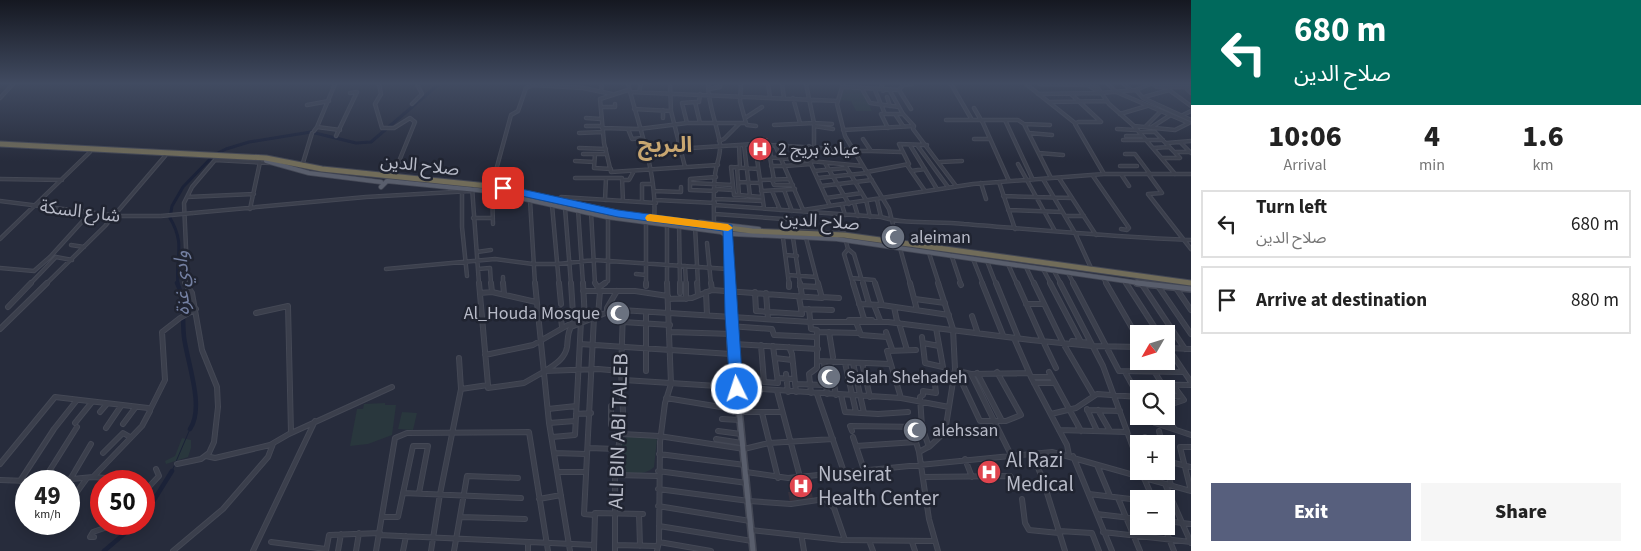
<!DOCTYPE html>
<meta charset="utf-8">
<style>
body{margin:0;font-family:"Source Sans 3","Noto Sans Arabic",sans-serif;background:#f6f6f6;color:#222;height:100vh;display:flex;flex-direction:column;font-size:19px;white-space:nowrap}
*{box-sizing:border-box;margin:0}
p{font-size:16px;color:#767676}
.icon{flex:none;width:28px;height:28px;fill:none;stroke:currentColor;stroke-width:2;stroke-linecap:round;stroke-linejoin:round}
.map{position:relative;flex:1;overflow:hidden}
.drawer{display:flex;flex-direction:column;background:#fff;width:450px}
.drawer>*{flex:none}
.top-card{background:#00695c;color:#fff;overflow:hidden}
.needle{width:32px;rotate:231deg}
.fabs{position:absolute;left:1130px;top:325px;display:grid;gap:10px}
.fabs a{display:grid;place-items:center;width:45px;height:45px;border-radius:0px;background:#fff;box-shadow:0 2px 12px #0003;font-size:25px}
.speed{position:absolute;left:15px;top:470px;display:flex;gap:10px;font-size:25px;font-weight:700;text-align:center}
.speed>*{display:grid;place-content:center;width:65px;height:65px;border-radius:50%;background:#fff;box-shadow:0 2px 12px #0003;line-height:1}
.speed small{font-size:12px;font-weight:400}
.speed .limit{border:8px solid #d22;background:#fff;color:#111}
.pin{position:absolute;display:grid;place-items:center;width:42px;height:42px;color:#fff;margin:-21px;border-radius:10px;box-shadow:0 2px 8px #0006}
.me{position:absolute;width:55px;margin:-28px;rotate:356deg;stroke-linejoin:round;filter:drop-shadow(0 0 4px #0008)}
.turn{display:flex;align-items:center;gap:18px;height:105px;padding:0 20px;font-size:22px}
.turn .icon{width:65px;height:65px;stroke-width:2.5}
.turn b{display:block;font-size:35px;line-height:42px}
.eta{display:flex;justify-content:space-evenly;align-items:center;height:85px;text-align:center}
.eta b{font-size:30px;font-weight:800;line-height:35px}
.button{display:flex;gap:10px;margin-top:auto;padding:10px 20px}
.button a{flex:1;height:58px;border-radius:0px;background:#575f7d;color:#fff;font-size:20px;font-weight:800;line-height:58px;text-align:center}
.button a+a{background:#f6f6f6;color:#222}
ul{padding:0;list-style:none}
li{display:flex;align-items:center;gap:15px;height:68px;margin:0 10px 8px;padding:0 10px;border:2px solid #e0e0e0;border-radius:0px}
li div{flex:1}
li b{display:block;font-size:19px}
li em{font-style:normal}
main{display:flex;flex:1;min-height:0}
.map>svg:first-child{display:block}
.medical{fill:#36323e}
.green{fill:#29373d}
.lines{fill:none;stroke-linecap:round;stroke-linejoin:round}
.stream{stroke:#1b2238;stroke-width:1}
.river-far1{stroke:#1b2238;stroke-width:3}
.river{stroke:#1b2238;stroke-width:4.5}
.minor-far1-casing{stroke:#444855;stroke-width:4.5}
.minor-casing{stroke:#444855;stroke-width:6}
.major-far1-casing{stroke:#444855;stroke-width:5.5}
.major-casing{stroke:#444855;stroke-width:8}
.highway-casing{stroke:#434754;stroke-width:7}
.minor-far1{stroke:#3b3f4c;stroke-width:2.5}
.minor{stroke:#3b3f4c;stroke-width:4}
.major-far1{stroke:#595e6c;stroke-width:4}
.major{stroke:#595e6c;stroke-width:5}
.highway{stroke:#716c59;stroke-width:5}
.minor-bridge-casing{stroke:#444855;stroke-width:4.5;stroke-linecap:butt}
.minor-bridge{stroke:#3b3f4c;stroke-width:2.5}
.route{fill:#1a73e8;stroke:#114b97}
.slow{fill:#f59e0b}
.labels{text-anchor:middle;stroke-width:5;stroke-linejoin:round;paint-order:stroke}
.poi-label{font-size:18px;fill:#b7bac7;stroke:#202431;text-anchor:start}
.street-label{font-size:18px;fill:#b7bac7;stroke:#202431}
.water-label{font-size:19px;font-style:italic;fill:#7480a2;stroke:#202431}
.near-street-label{font-size:21px;fill:#b7bac7;stroke:#202431}
.near-poi-label{font-size:21px;fill:#b7bac7;stroke:#202431;text-anchor:start}
.district-label{font-size:22px;font-weight:bold;fill:#c8a670;stroke:#202431}
</style>
<main>
<div class="map">
<svg width="1191" height="551" viewBox="0 0 1191 551">
<rect width="100%" height="100%" fill="#272c3c"/>
<path class="medical" d="M808,479L813,498L790,502L788,492H793L790,480Z"/>
<path class="green" d="M845,88L861,89L872,111H856L851,101L839,100Z
M385,403V405H396L392,435L368,444L350,446L357,409H363L364,404Z
M402,412L417,413L413,430L398,429Z
M630,436L655,438L657,440L654,467C644,476 632,474 619,473L616,470L618,450L622,439Z
M182,438L191,440V448L188,457L166,464L165,461L175,456Z"/>
<g class="lines">
<path class="stream" d="M172,471L190,429"/>
<path class="river-far1" d="M178,284C175,257 186,245 170,218L172,206L183,187L214,155L226,149L249,142L311,132L356,143L371,142L439,84"/>
<path class="river" d="M177,283C185,299 182,319 184,337C187,362 205,407 190,429
M144,516L172,471
M104,551L136,524"/>
<g class="minor-far1-casing">
<path id="minor-far1" d="M379,84L381,94L375,104L382,128H394L410,118L415,122L393,176
M628,84C639,127 658,176 654,220
M670,84L671,111L685,167
M708,84C708,105 717,124 720,144C721,156 716,164 715,175C713,191 714,209 714,225
M741,84L740,101L746,123L747,125L756,126
M768,84L770,97
M782,84L784,98
M806,84L814,123L832,124
M843,84L837,104L845,136L889,209L897,240
M881,84L883,91
M951,84L972,120H981L983,123L1009,181
M1026,84L1075,123
M1039,84L1086,85
M1086,84L1101,93L1136,90L1150,84
M1095,84L1109,104L1134,126L1175,174
M1108,84L1115,91
M1124,84L1130,89
M1153,84L1157,87H1191
M843,87L899,90L903,85L912,84
M1185,87L1191,93
M709,89L720,87V84
M862,89L870,103L899,107
M628,90L600,99L604,143L611,172L718,165
M875,90L885,114
M899,90L911,109
M1136,90L1143,98L1191,120
M601,91L602,84
M890,91L903,114L914,126L913,129L956,186
M1114,91L1189,123
M630,92L838,101
M639,92L641,84
M700,94L699,102H695L700,123
M1038,94L1101,93
M1071,94L1101,122H1078L1075,124L1104,174
M887,97L890,106
M1144,97L1169,90L1191,106
M0,98L13,84
M793,98L800,123
M1049,102L1107,101
M412,104L422,94L417,84
M307,105L329,101
M602,107H615V104
M974,108L981,120H1018L1024,124L1051,178
M634,109L671,111
M663,110V118
M895,114L903,126
M1120,114L1147,106
M1183,115L1191,111
M586,118L601,119
M745,118L762,107
M946,120H972
M1005,120L1033,180
M687,123L682,103L695,102
M1024,124L1050,125
M774,125L814,123V146
M586,126H602
M814,126L833,129
M1134,126L1175,130L1189,123
M317,127L335,84
M1145,127L1160,112
M1152,127L1169,116
M602,128L639,129L687,123H746
M888,128L881,114H903
M628,129L632,139L642,138
M1117,129L1136,130
M843,130L914,126
M314,131L317,127L340,130
M1139,132H1155L1180,158H1162
M579,133L603,132
M1029,133L1052,135
M336,136L357,92L350,93
M1126,136H1141
M974,139H990
M1123,140H1163
M719,141L724,139L739,124
M1167,143L1191,141
M1181,143L1191,153
M739,145L740,168
M744,145L750,196
M755,145L764,208
M769,145L771,157
M775,145L804,212
M910,145L937,189
M917,145L948,187
M809,146V160L830,206
M579,148L606,149
M1153,148L1169,147
M645,151L754,144L853,150
M855,151H871L863,139
M871,151L901,152
M1176,152H1189
M1039,153L1063,155
M583,154H606
M595,154L594,168L611,169
M1125,154H1135L1150,174
M757,156L863,166
M770,157L774,180
M575,161L594,162
M940,162L962,161
M825,163L849,204
M1018,164L1055,231
M845,165L866,200L870,217
M907,165L925,191
M302,166L312,133
M771,166H785
M785,166L811,164
M1120,166H1137
M737,167L739,195L762,197
M814,171L846,168
M911,171L925,169
M867,172L909,164L899,144L927,145
M1121,174L1129,186
M1149,175L1162,193L1148,194L1191,249
M1093,176L1129,228L1127,230L1121,229
M716,177L690,179V190L716,191
M575,178H622L623,201
M818,178L867,173
M1059,178L1096,235
M0,179L62,180
M1043,179L1075,233L1091,268
M623,180H629L634,171
M761,180L790,179
M772,180L774,185H793
M739,182L760,183
M999,182L1015,229
M690,183L733,185
M981,183L986,199
M492,185L511,115L518,111L526,88L533,85L583,88L612,94
M821,186L872,180
M472,187L479,284
M716,189L733,190
M492,190L493,224
M784,190L792,211
M654,191L681,192V187
M761,191L795,189
M772,191L780,210
M462,192V227L467,276
M739,195H734L731,167L758,169
M1003,196L1072,198
M187,197L254,194
M826,198L862,193
M559,199L561,197L656,203
M716,199L762,201
M530,200L535,284
M605,200L606,178
M656,200L715,203
M877,200L881,217
M0,201L119,216H161
M642,202V184H653
M854,203L858,216
M552,205L559,284
M715,205L881,217C907,225 937,221 964,224C1040,230 1115,237 1191,240
M842,205L845,215
M565,208L571,284
M250,209L260,162
M578,209L583,284
M803,210L973,184L1104,174H1191
M1008,210L1062,212
M591,212L595,284
M193,213L366,197L471,191
M715,214L798,220
M1065,216H1084
M473,218H492
M646,223V284
M667,223V284
M679,224L680,284
M695,226L698,284
M798,231L844,233
M783,238L789,284
M793,238L800,284
M806,238L818,284
M845,238L848,249L854,254L863,284
M0,239L90,152
M707,243L711,284
M71,245L84,247
M900,248L910,284
M848,249L844,254L853,284
M477,252L491,250
M929,253L939,284
M951,254L961,284
M786,255L797,256
M56,257L72,260
M973,259L983,284
M987,261L996,284
M1008,264L1017,284
M685,266L686,284
M1026,267L1034,284
M0,268L34,271L50,257L90,213
M386,269L495,259L533,264H558L594,260L728,269
M478,269L490,268L491,284
M1043,269L1051,284
M1054,271L1061,284
M1068,273L1074,284
M636,274L646,275
M788,275L816,277
M503,277V284
M851,278L874,280L875,284
M1103,278L1107,284
M1125,281L1127,284
M30,284L56,257
M46,284L105,226L165,156
M185,284L187,270L184,203L192,187L215,160L270,163
M603,284L608,281V214"/>
</g>
<g class="minor-casing">
<path id="minor" d="M479,283L488,385
M491,283L492,292
M503,283L504,294
M535,283L549,423L570,551
M559,283L561,304
M571,283L573,314
M583,283L585,320
M595,283L600,291L598,316
M646,283V286
M680,283V293
M686,283V299
M697,283L698,295
M711,283L712,290
M789,283V287
M800,283L802,296
M853,283L865,322
M863,283L869,304
M875,283L882,305
M910,283L917,310
M960,283L961,285
M982,283L1003,335
M996,283L1018,337
M1017,283L1042,339
M1034,283L1063,343L1094,396
M1050,283L1081,342
M1060,283L1103,366L1139,464
M1073,283L1119,371L1184,372
M1106,283L1139,340
M1126,283L1159,334
M1141,283L1185,349
M800,286L819,287
M1158,286L1191,334
M598,288L605,283
M1176,288L1191,310
M583,291H635L668,296
M706,292L707,315
M755,292L756,311L802,314L799,297
M480,293L492,292L536,302
M766,293L768,319
M822,297L839,298
M668,299L692,298L712,290L822,298L818,283
M915,299L945,303
M859,304L882,305L949,315
M1026,304H1044
M874,305L880,320
M8,307L31,283
M894,307L897,321
M801,309L832,310
M809,309L811,329L817,330V368L809,374L811,393
M560,310L562,327
M646,312V371
M256,313L288,306L291,433
M607,313V308L617,291
M972,316L977,331
M594,317L584,514L595,515
M849,320H872
M623,322L670,325
M856,322L861,335L887,337
M899,323L907,350
M729,326L772,329L774,335L817,337
M0,329L47,283
M670,332L733,334
M817,332L860,333
M829,332L833,357
M886,332L892,349
M922,337L925,363L943,367L936,328
M1014,338L1031,377L1067,445L1069,455
M1043,341L1056,368
M1072,341L1091,343
M923,343L939,346
M580,344L731,354
M734,344L818,349
M761,345L764,382L778,383L773,346
M1166,345L1191,382
M789,347L792,354L796,392
M1169,348L1191,349
M485,355L533,345L568,325L578,321
M459,358L461,389
M775,358L792,360
M818,361L890,364
M1152,361L1153,363
M824,362L827,394
M830,362L836,395
M845,363L856,412
M853,363L864,413
M862,363L870,397
M956,370L980,421H1006L1021,415L997,372
M545,371C554,365 565,359 567,347C568,340 567,334 571,327L613,310H621L811,322H888L1031,340L1092,346L1139,347
M958,371L971,374L1011,455
M1154,371L1162,384
M1049,372L1081,431
M1125,372L1139,397
M977,373L1002,421
M786,374L788,392
M971,374L1029,373
M1031,377H1051
M778,378L794,379
M624,380L901,398L949,407
M1034,383H1054
M795,384L826,385
M1132,384L1191,385
M777,391L800,477
M817,394L844,472
M841,395L845,412L878,414L908,412
M1166,396H1180
M666,398L739,410
M901,398L887,351L916,350
M611,406V425L622,434L659,436L744,449L769,443L833,439
M1166,406L1184,400L1173,385
M548,409L576,406
M1087,409L1097,431
M150,410L165,380L162,332L180,318L196,309
M1087,410L1120,411
M1098,410L1110,431
M100,412L106,405
M739,412H782
M762,413L778,478
M576,414L591,413
M1051,414L1076,408L1097,394L1139,397
M1150,416L1155,423L1191,435
M1166,416L1174,428
M722,419L740,420
M75,423L92,402
M549,423L575,421
M123,424L135,408
M106,428L121,406
M1059,430L1127,432
M718,431L741,434
M852,431L850,426L922,427
M1159,431L1162,444
M552,437L575,435L581,321
M853,437L864,470
M1145,437L1146,444
M716,439L742,443
M856,446L916,442L919,452
M929,447L922,427L920,397L923,395V391L936,393L935,384
M1191,447H1180L1191,491
M589,448L616,449
M103,453L123,433L130,437
M554,453L587,454
M1032,453L1043,480L1065,551
M659,454L745,465
M206,456L215,458L270,445L289,434L392,387
M1073,456L1112,551
M965,459L972,477
M1166,461L1191,467
M0,464L55,397L148,408L150,411L142,426L93,477
M177,464L201,459L209,453L214,442L218,407L217,387L202,350L192,293L185,283
M1097,465L1110,496
M1166,467L1171,485
M658,471L747,483
M1141,471L1153,499
M1153,471L1155,481
M557,472H586
M746,472L788,478L1052,452L1191,491
M615,475L658,476
M923,477L1010,476L1014,482L1044,485
M71,478L91,444
M0,480L27,481
M20,481L54,429L77,400
M43,481L77,427
M51,481L93,477L106,478V481
M127,481L128,477
M1165,484L1191,543
M658,489L749,501L791,504L825,499L834,508L845,540
M144,492L159,476L156,469
M403,493L521,498
M1089,494L1139,500
M1118,498L1140,551
M539,499L561,495
M1022,499L1025,523L1029,530L1059,533
M69,503L87,478
M658,506L750,521
M639,514L640,546
M1097,514L1139,519
M382,517H398L413,446H428L419,493
M461,517L525,519
M1166,521L1191,524
M659,526L752,541
M1164,526L1174,551
M751,530L842,540L934,541
M1059,531L1092,533L1099,551
M1103,532L1191,542
M379,535L594,545
M94,537H90L93,532L116,524
M802,539L804,551
M271,542L326,549
M659,542L711,551
M912,542L915,551
M528,543V551
M870,543L873,551
M615,545L657,546
M173,551L223,509L268,457L273,444
M253,551L315,421
M326,551L329,535L380,533
M338,551L341,534
M356,551L359,533
M376,551L395,438L407,433L529,432L548,551
M403,551L406,536
M431,551L440,494L461,389L488,385V388L524,383L545,371L598,369L621,371
M454,551L467,476L518,478
M594,551L595,513L643,514
M615,551V462L622,430L623,413L621,371L623,311
M657,551L659,542L660,442L665,403L671,384L667,283
M938,551L929,519L919,452L930,446L945,432L955,369L953,329L938,283"/>
</g>
<g class="major-far1-casing">
<path id="major-far1" d="M266,161L309,173L381,182
M381,187L387,181L487,191L607,217L721,232L726,235
M700,222L759,229
M728,236L731,284
M728,238L730,234H734L837,239L1146,284"/>
</g>
<g class="major-casing">
<path id="major" d="M731,283L737,389L753,551
M1137,283L1191,289
M730,342L735,399"/>
</g>
<g class="highway-casing">
<path id="highway" d="M0,144L266,158L322,169L488,186L627,215L752,231L844,235L1191,283"/>
</g>
<use href="#minor-far1" class="minor-far1"/>
<use href="#minor" class="minor"/>
<use href="#major-far1" class="major-far1"/>
<use href="#major" class="major"/>
<use href="#highway" class="highway"/>
<g class="minor-bridge-casing">
<path id="minor-bridge" d="M161,216L193,213"/>
</g>
<use href="#minor-bridge" class="minor-bridge"/>
</g>
<linearGradient id="sky" x2="0" y2="1"><stop stop-color="#151821"/><stop offset="0.52" stop-color="#414b61"/><stop offset="1" stop-color="#414b61" stop-opacity="0"/></linearGradient>
<rect width="1191" height="161" fill="url(#sky)"/>
<path class="route" d="M503,185L618,210L732,225L743,389L741,393L737,394L732,393L730,389L725,315L723,231L618,217L499,191L498,188Z"/>
<path class="slow" d="M650,214L728,224L733,228L728,231L647,221L645,218L647,215Z"/>
<defs>
<g id="hospital-disc" transform="scale(1.25)"><circle r="9.5" fill="#e0444e" stroke="#202431"/><path d="M-5-5h3v3.5h4V-5h3V5h-3V1.5h-4V5h-3Z" fill="#fff"/></g>
<g id="mosque-disc" transform="scale(1.25)"><circle r="9.5" fill="#6b7280" stroke="#202431"/><path d="M3.5-4.9A6 6 0 1 0 3.5 4.9A5 5 0 1 1 3.5-4.9Z" fill="#fff"/></g>
</defs>
<g fill-rule="evenodd">
<use href="#hospital-disc" x="760" y="149"/>
<use href="#mosque-disc" x="893" y="237"/>
<use href="#mosque-disc" x="618" y="313"/>
<use href="#mosque-disc" x="829" y="377"/>
<use href="#mosque-disc" x="915" y="430"/>
<use href="#hospital-disc" x="989" y="472"/>
<use href="#hospital-disc" x="801" y="486"/>
</g>
<g class="labels">
<g class="poi-label">
<text x="778" y="155">عيادة بريج 2</text>
<text x="910" y="243">aleiman</text>
<text x="600" y="319" text-anchor="end">Al_Houda Mosque</text>
<text x="846" y="383">Salah Shehadeh</text>
<text x="932" y="436">alehssan</text>
</g>
<g class="street-label">
<text transform="translate(420 165) rotate(6)" y="6">صلاح الدين</text>
<text transform="translate(80 211) rotate(7)" y="6">شارع السكة</text>
<text transform="translate(820 221) rotate(4)" y="6">صلاح الدين</text>
</g>
<g class="water-label">
<text transform="translate(181 283) rotate(-92)" y="7">وادي غزة</text>
</g>
<g class="near-street-label">
<text transform="translate(618 431) rotate(-88)" y="7">ALI BIN ABI TALEB</text>
</g>
<g class="near-poi-label">
<text x="1006" y="467">Al Razi<tspan x="1006" dy="24">Medical</tspan></text>
<text x="818" y="481">Nuseirat<tspan x="818" dy="24">Health Center</tspan></text>
</g>
<g class="district-label">
<text x="665" y="152">البريج</text>
</g>
</g>
</svg>
<div class="fabs">
<a><svg class="needle" viewBox="-14 -14 28 28"><path d="M0-13l5 13h-10z" fill="#e53935"/><path d="M0 13l5-13h-10z" fill="#767676"/></svg></a>
<a><svg class="icon" aria-label="search" viewBox="0 0 24 24"><circle cx="10" cy="10" r="6"/><path d="M15 15l6 6"/></svg></a>
<a>+</a>
<a>−</a>
</div>
<div class="speed"><div>49<small>km/h</small></div><div class="limit">50</div></div>
<div class="pin" style="left:503px;top:188px;background:#d93025"><svg class="icon" aria-label="arrive" viewBox="0 0 24 24"><path d="M6 21V4h12l-3 4 3 4H6"/></svg></div>
<svg class="me" style="left:737px;top:389px" viewBox="-20 -20 40 40"><circle r="17" fill="#1a73e8" stroke="#fff" stroke-width="3"/><path d="M0-11L8 9 0 5-8 9z" fill="#fff"/></svg>
</div>
<section class="drawer">
<div class="top-card">
<div class="turn"><svg class="icon" aria-label="left" viewBox="0 0 24 24"><path d="M17 20v-9H6M10 6l-5 5 5 5"/></svg><div><b>680 m</b>صلاح الدين</div></div>
</div>
<div class="eta">
<div><b>10:06</b><p>Arrival</p></div>
<div><b>4</b><p>min</p></div>
<div><b>1.6</b><p>km</p></div>
</div>
<ul>
<li><svg class="icon" aria-label="left" viewBox="0 0 24 24"><path d="M17 20v-9H6M10 6l-5 5 5 5"/></svg><div><b>Turn left</b><p>صلاح الدين</p></div><em>680 m</em></li>
<li><svg class="icon" aria-label="arrive" viewBox="0 0 24 24"><path d="M6 21V4h12l-3 4 3 4H6"/></svg><div><b>Arrive at destination</b></div><em>880 m</em></li>
</ul>
<div class="button"><a>Exit</a><a>Share</a></div>
</section>
</main>
